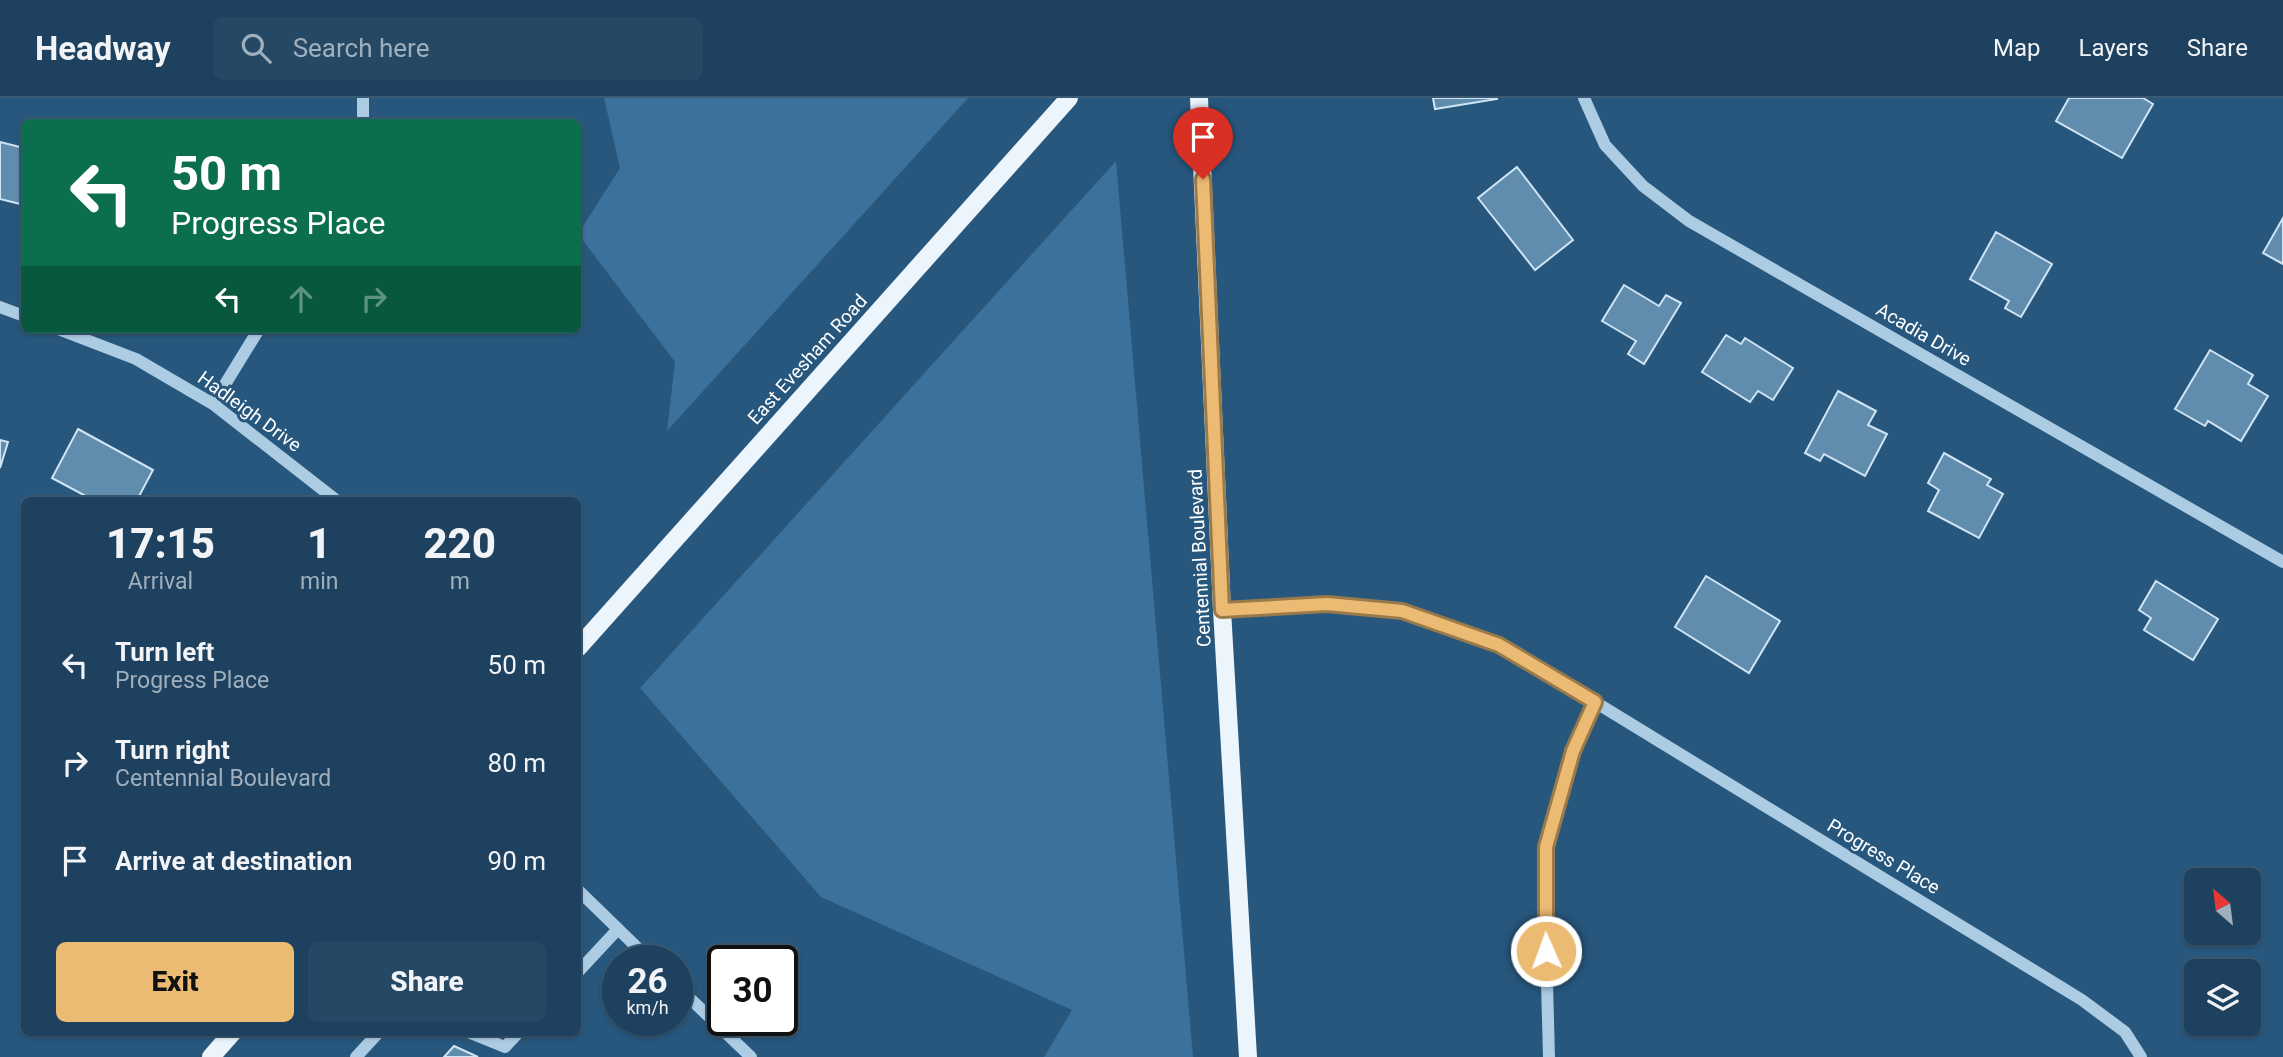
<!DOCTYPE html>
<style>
body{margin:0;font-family:Roboto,sans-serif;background:#254864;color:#f1f3f6;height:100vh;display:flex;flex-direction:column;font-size:26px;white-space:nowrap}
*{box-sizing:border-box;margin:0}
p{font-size:23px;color:#a0afbc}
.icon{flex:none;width:38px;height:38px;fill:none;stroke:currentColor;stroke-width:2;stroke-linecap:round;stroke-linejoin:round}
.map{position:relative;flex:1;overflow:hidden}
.sheet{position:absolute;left:21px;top:399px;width:560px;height:539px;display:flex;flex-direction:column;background:#1d415e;border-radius:10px;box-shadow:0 2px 5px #0004,0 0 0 2px #3b5a73}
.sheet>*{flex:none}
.hud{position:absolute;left:21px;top:21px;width:560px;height:214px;border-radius:10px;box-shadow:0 2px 5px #0004,0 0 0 2px #3b5a73;background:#0b6e4f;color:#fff;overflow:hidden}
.needle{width:46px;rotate:332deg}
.buttons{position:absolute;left:2184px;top:770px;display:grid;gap:14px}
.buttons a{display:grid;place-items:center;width:77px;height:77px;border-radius:10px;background:#1d415e;box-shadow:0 2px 5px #0004,0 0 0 2px #3b5a73;font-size:35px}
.speed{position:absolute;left:602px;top:847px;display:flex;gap:14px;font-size:35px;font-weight:700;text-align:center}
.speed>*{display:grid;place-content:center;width:91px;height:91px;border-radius:50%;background:#1d415e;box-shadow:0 2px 5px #0004,0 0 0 2px #3b5a73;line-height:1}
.speed small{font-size:18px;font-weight:400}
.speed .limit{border:4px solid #111;border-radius:10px;background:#fff;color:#111}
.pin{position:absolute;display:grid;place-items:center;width:60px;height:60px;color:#fff;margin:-72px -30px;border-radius:50% 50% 50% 0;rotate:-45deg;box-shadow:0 0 7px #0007}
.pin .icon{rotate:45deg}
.me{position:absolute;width:77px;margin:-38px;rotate:358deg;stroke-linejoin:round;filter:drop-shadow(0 0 5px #0008)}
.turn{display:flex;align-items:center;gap:24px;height:147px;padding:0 35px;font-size:32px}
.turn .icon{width:91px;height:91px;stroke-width:2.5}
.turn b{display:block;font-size:49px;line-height:60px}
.lanes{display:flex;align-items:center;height:66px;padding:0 35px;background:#0003;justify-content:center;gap:35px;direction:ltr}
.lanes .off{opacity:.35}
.eta{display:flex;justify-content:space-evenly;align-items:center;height:119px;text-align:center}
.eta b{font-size:42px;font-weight:800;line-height:49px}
.cta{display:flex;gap:14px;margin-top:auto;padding:14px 35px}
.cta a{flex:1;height:80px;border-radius:10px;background:#ecbb73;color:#111;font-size:28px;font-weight:800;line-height:80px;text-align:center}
.cta a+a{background:#254864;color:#f1f3f6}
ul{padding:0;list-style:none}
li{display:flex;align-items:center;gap:21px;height:98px;padding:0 35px}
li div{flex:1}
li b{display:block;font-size:26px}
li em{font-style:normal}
header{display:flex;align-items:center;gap:42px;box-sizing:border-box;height:98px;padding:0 35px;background:#1d415e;border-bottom:2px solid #3b5a73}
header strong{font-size:33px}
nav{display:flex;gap:38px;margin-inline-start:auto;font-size:24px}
.search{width:490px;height:63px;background:#254864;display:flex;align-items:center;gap:18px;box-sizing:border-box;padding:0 24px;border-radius:10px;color:#a0afbc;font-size:26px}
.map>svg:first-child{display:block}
.green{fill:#3b719a}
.building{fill:#608cad;stroke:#cfe4f4;stroke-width:2}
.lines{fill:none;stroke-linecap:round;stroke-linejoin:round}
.minor{stroke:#accce4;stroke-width:12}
.major{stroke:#ecf4fc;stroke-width:18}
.route-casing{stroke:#997a4b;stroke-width:18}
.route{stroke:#ecbb73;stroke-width:12}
.labels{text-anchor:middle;stroke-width:6;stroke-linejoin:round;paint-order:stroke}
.street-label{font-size:19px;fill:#fff;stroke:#27577d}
</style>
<header>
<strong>Headway</strong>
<div class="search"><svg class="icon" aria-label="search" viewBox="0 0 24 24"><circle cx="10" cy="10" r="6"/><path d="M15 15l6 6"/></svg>Search here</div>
<nav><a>Map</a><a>Layers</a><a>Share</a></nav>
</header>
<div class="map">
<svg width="2283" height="959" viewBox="0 0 2283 959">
<rect width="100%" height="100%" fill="#27577d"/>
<path class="green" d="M604,0H968L667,333L675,264L578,136L620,70Z
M1116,63L1193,959H1044L1072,912L821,799L640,590Z"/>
<path class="building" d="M1433,0H1497V1L1435,11Z
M2069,0H2143L2153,6L2122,60L2056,23Z
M0,44L24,50V107L0,101Z
M1517,69L1573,142L1535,172L1478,100Z
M2283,120V166L2263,155Z
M1996,134L2052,166L2021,219L2005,210L2009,203L1970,181Z
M1624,187L1659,208L1666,197L1681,205L1644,266L1628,256L1636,243L1602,223Z
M1726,237L1741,246L1745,240L1793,270L1773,302L1758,293L1750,304L1702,274Z
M2210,252L2253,277L2248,286L2268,298L2241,343L2208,323L2205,328L2175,311Z
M1838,293L1876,313L1868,327L1887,336L1865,378L1824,356L1820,363L1805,355Z
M78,331L153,372L137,402H93L52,380Z
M0,342L8,344L0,370Z
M1944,355L1991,381L1987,387L2003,396L1979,440L1928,413L1939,392L1928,385Z
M1706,478L1780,523L1749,575L1675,529Z
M2156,483L2218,521L2193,562L2144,532L2151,520L2139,512Z
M454,948L478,959H444Z"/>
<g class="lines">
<path class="minor" d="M1584,0L1605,47L1643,88L1689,123L2283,464
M363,24V0
M0,209L24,218
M58,231L136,261L213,306L336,402
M213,306L259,231
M1222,512L1327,506L1402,513L1499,547L1595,604L2082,902L2125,934L2141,959
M578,792L651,863
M578,874L618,831
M677,888L751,959
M468,934L505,949L519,934
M356,959L379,934
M1549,959L1544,773C1548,715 1571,656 1595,604"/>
<path class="major" d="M1199,0L1222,512L1248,959
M578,550L1069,0
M211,959L233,934"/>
</g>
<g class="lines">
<g class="route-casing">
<path id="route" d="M1203,81L1222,512L1327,506L1402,513L1499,547L1595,604L1573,653L1546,749V853"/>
</g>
<use href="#route" class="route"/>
</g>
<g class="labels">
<g class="street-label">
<text transform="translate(1924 236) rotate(30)" y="7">Acadia Drive</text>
<text transform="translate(807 261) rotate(-48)" y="7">East Evesham Road</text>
<text transform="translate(250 313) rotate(36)" y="7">Hadleigh Drive</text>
<text transform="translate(1199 460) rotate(-93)" y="7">Centennial Boulevard</text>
<text transform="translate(1884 758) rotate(31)" y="7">Progress Place</text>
</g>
</g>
</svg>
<div class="buttons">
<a><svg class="needle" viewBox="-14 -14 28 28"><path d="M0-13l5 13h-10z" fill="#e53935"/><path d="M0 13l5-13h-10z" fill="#a0afbc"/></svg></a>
<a><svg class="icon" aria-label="layers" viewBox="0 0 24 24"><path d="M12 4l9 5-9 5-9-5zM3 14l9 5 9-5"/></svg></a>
</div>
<div class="speed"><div>26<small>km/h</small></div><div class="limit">30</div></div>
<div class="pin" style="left:1203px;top:81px;background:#d93025"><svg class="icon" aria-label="arrive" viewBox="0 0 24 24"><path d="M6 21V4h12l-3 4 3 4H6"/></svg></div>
<svg class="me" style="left:1546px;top:853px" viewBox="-20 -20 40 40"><circle r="17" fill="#ecbb73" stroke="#fff" stroke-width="3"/><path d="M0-11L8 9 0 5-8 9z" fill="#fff"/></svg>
<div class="hud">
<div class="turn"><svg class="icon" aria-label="left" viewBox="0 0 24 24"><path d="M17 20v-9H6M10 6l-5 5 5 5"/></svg><div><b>50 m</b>Progress Place</div></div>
<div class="lanes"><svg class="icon" aria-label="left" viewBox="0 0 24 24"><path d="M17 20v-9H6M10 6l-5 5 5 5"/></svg><svg class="icon off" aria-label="ahead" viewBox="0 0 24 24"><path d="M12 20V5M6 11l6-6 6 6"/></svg><svg class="icon off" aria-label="right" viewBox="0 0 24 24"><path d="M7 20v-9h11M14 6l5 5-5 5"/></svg></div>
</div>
<section class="sheet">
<div class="eta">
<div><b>17:15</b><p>Arrival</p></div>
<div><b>1</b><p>min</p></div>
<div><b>220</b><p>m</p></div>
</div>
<ul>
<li><svg class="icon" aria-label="left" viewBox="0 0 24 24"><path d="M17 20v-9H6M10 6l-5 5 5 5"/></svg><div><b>Turn left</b><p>Progress Place</p></div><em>50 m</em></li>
<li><svg class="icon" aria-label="right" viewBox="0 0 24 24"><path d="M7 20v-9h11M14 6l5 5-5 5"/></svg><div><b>Turn right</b><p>Centennial Boulevard</p></div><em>80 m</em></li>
<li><svg class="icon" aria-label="arrive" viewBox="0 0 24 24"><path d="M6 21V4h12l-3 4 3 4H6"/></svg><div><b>Arrive at destination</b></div><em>90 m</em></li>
</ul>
<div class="cta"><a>Exit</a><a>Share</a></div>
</section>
</div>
